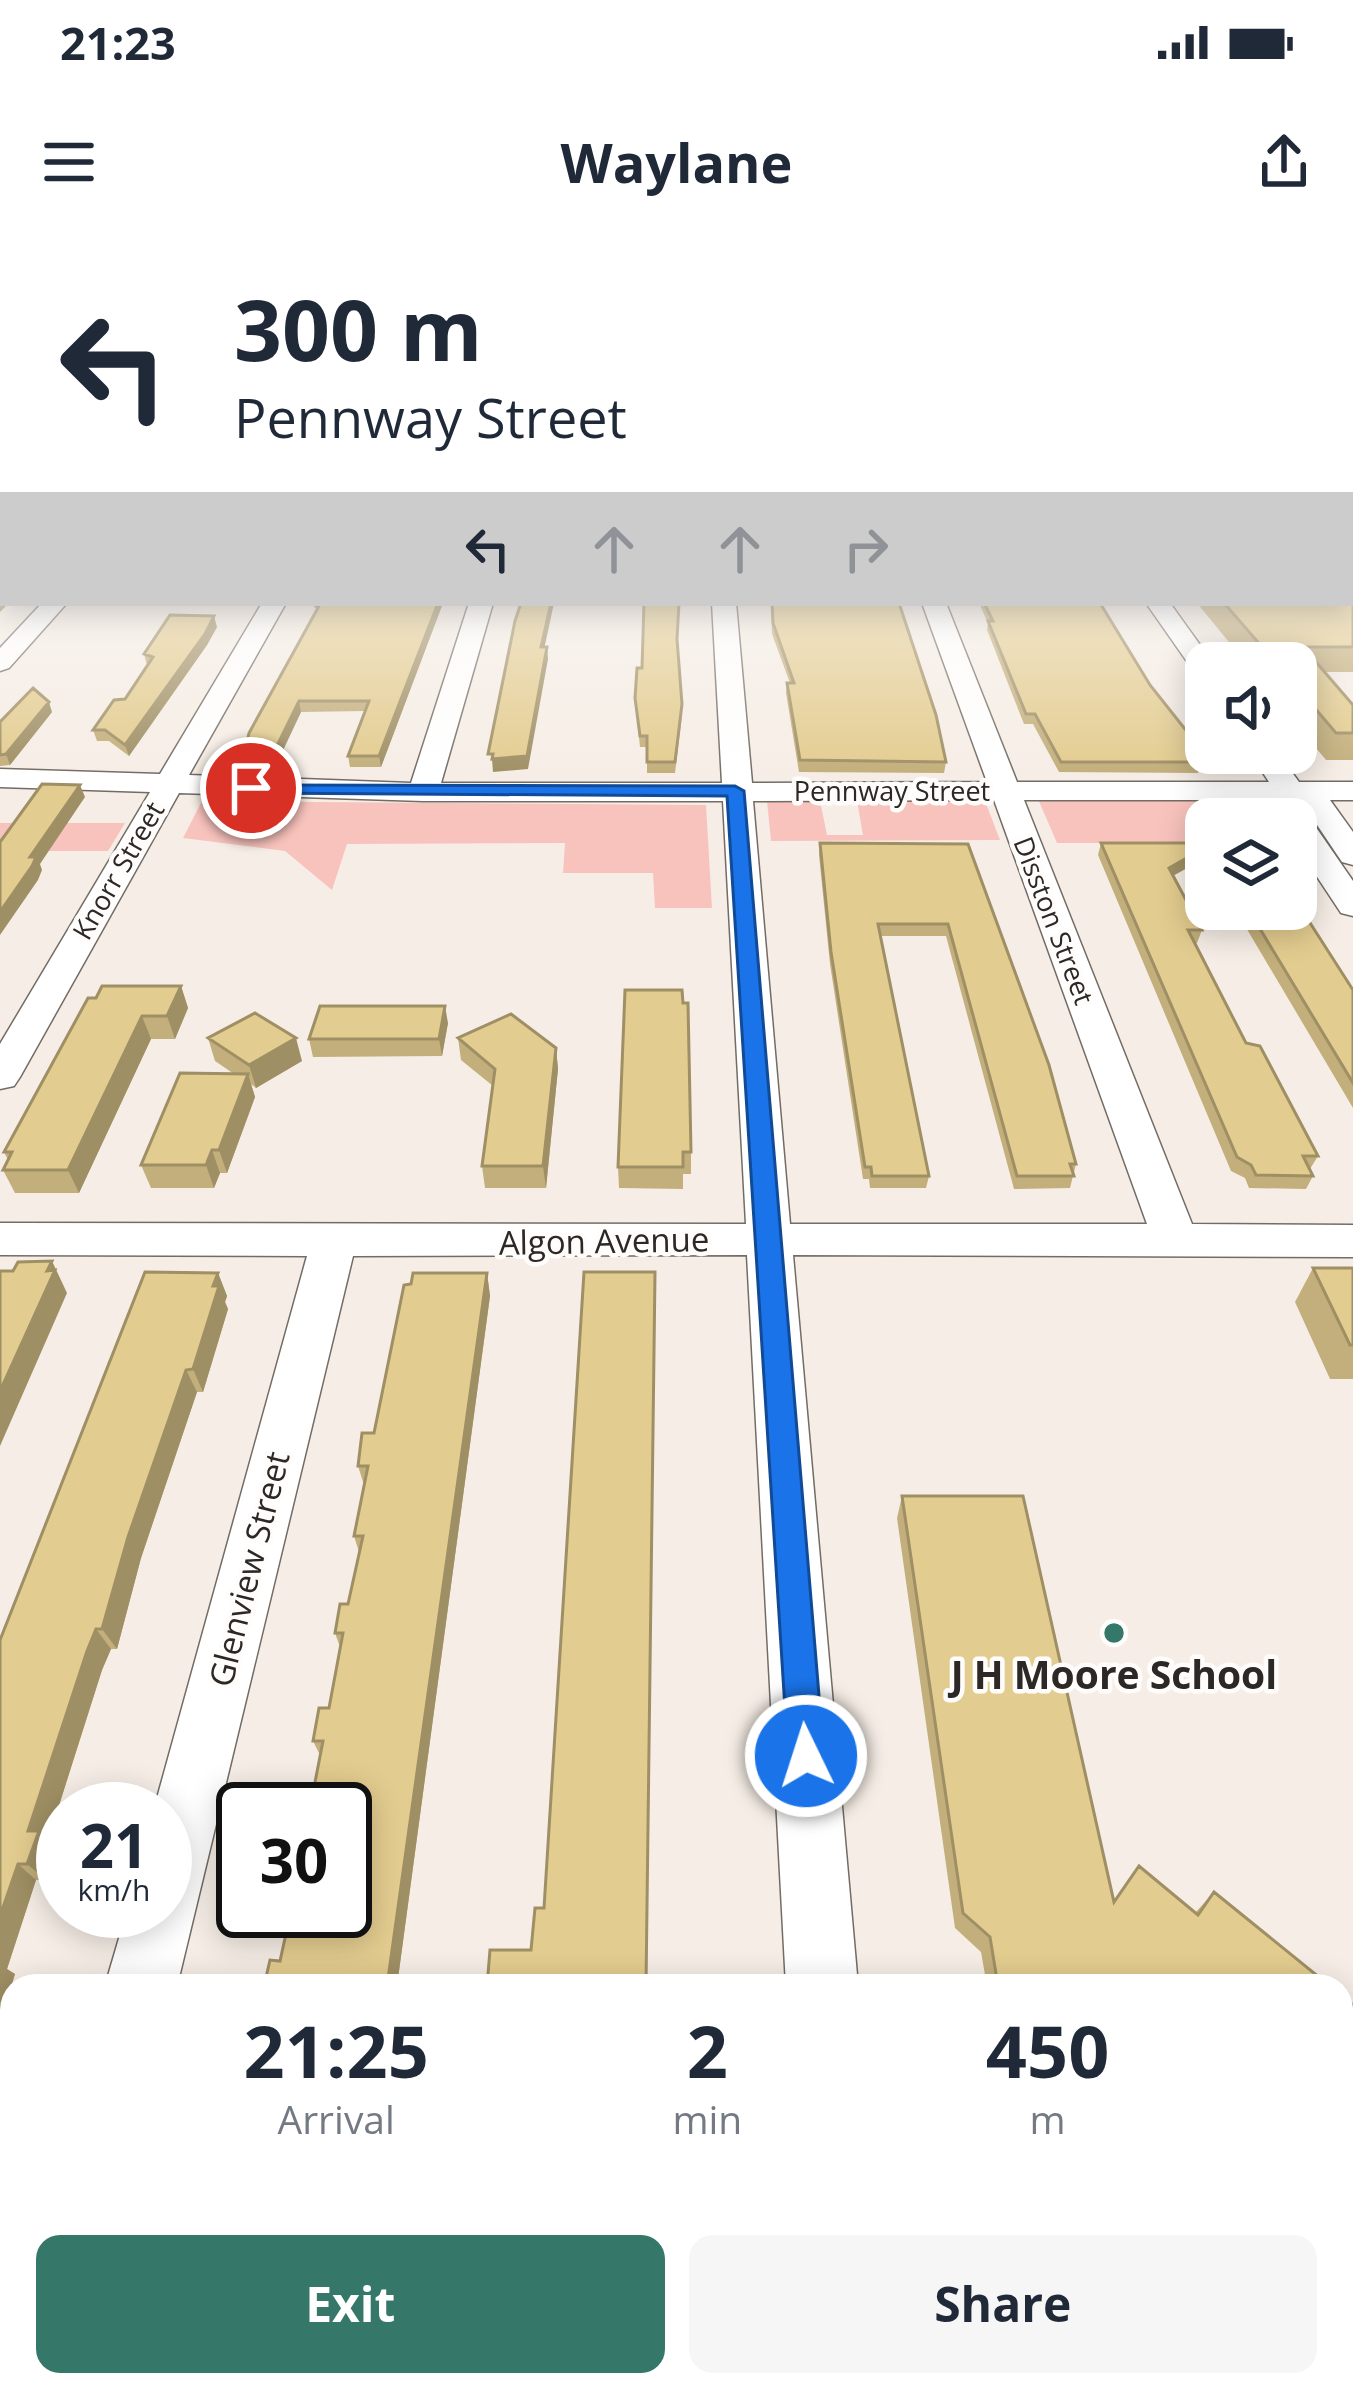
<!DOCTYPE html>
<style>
body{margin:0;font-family:"Open Sans",sans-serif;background:#f6f6f7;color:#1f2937;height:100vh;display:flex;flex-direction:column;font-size:45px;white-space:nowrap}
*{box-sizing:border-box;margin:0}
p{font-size:39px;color:#747a83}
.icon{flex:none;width:66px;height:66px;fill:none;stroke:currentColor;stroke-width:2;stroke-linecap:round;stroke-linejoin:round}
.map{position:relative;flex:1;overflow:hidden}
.drawer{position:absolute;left:0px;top:1734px;width:1353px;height:423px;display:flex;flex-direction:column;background:#fff;border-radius:36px 36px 0 0;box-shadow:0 6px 30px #0003}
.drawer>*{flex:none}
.banner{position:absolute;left:0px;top:0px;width:1353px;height:366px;box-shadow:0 6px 30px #0003;background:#fff;color:#1f2937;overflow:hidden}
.controls{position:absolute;left:1185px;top:402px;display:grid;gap:24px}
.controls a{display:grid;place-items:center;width:132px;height:132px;border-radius:24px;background:#fff;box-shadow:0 6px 30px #0003;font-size:60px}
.speed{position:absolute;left:36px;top:1542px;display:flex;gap:24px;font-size:60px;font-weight:700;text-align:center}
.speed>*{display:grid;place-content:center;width:156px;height:156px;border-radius:50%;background:#fff;box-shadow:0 6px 30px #0003;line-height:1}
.speed small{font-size:30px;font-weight:400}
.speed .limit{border:6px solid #111;border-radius:18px;background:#fff;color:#111}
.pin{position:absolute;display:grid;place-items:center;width:102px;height:102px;color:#fff;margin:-51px;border:6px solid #fff;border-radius:50%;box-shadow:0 3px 12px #0007}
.me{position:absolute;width:132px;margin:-66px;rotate:356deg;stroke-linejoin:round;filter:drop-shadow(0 0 9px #0008)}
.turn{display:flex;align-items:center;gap:42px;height:252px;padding:0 36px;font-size:54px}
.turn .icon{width:156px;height:156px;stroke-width:2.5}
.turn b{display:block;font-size:84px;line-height:102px}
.lanes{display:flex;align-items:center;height:114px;padding:0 36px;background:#0003;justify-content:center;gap:60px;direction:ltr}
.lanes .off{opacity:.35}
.eta{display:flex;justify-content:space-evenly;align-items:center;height:204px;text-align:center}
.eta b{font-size:72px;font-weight:700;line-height:84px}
.button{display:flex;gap:24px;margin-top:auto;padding:24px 36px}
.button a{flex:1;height:138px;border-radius:24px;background:#357768;color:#fff;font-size:48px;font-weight:700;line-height:138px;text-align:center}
.button a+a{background:#f6f6f7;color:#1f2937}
.status{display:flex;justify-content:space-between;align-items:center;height:84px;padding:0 60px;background:#fff;direction:ltr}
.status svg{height:33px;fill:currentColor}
header{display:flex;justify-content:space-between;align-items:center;height:156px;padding:0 36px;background:#fff;font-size:54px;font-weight:700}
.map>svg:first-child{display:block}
.green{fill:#f9c3bd}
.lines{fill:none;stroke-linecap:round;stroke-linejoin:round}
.minor-casing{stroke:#736c65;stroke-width:3}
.minor{fill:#fff;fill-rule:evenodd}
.wall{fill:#c3af7b}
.shaded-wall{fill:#9f8f64}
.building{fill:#e3cc8f;stroke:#9f8f64;stroke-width:3}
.route{fill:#1a73e8;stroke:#114b97;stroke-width:3}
.poi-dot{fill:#357768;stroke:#fefdfb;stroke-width:4.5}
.labels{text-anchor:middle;stroke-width:9;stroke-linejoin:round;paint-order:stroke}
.far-street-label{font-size:27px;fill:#2b2825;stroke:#fefdfb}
.street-label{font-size:33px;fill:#2b2825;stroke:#fefdfb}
.near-poi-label{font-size:39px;font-weight:bold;fill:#2b2825;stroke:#fefdfb}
</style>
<div class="status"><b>21:23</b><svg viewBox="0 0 49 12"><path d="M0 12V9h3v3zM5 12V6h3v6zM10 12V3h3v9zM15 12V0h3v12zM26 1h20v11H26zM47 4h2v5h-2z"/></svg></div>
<header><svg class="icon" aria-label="menu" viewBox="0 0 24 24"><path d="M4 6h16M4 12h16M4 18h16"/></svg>Waylane<svg class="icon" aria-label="share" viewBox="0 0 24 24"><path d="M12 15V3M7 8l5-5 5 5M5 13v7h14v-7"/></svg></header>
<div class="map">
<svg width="1353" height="2155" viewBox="0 0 1353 2155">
<rect width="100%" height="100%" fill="#f6eee6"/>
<path class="green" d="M1038,559L1255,560L1265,564L1275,579H1206V603H1057Z
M202,561L706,565L712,668H655L653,633H563L565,603L347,604L332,650L285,611L183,598Z
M767,561H820L827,595H863L857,561H985L1000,600L771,601Z
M0,583H125L108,611H0Z"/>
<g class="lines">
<g class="minor-casing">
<path id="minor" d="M1350,315L1353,316V332L1350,331Z
M42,363H67L9,428L0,431V408Z
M262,363H286L189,535L411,543L469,363H493L441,543H722L712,363H736L752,543L987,542L922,363H946L1017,542H1269L1250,513H1278L1299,542H1353V560H1330L1353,592V625L1342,622L1309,573L1284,560H1024L1192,984L1353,985V1017L793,1015L858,1746H786L747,1015L353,1016L177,1746H105L127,1671H165V1569H154L307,1016L0,1015V983L746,984L723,561H423L179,553L20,837L14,846L0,849V804L150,552L0,547V529L160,534ZM994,560L1147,984H790L753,561Z
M1146,363H1170L1213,423H1206V439L1197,436Z
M1302,581L1313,583L1353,641V676L1341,673L1296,605V582Z
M12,2114V2145H81L79,2155H0V2137Z
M808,2145H892L894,2155H808Z"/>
</g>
<use href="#minor" class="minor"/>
</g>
<path class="wall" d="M1350,235H1353V286L1350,284Z
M1353,331V432H1325L1353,465V520H1326L1296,484V423H1246L1197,363H1350Z
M316,363H443L381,527H350L348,516L365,471L301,472L276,525L247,526L244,514L317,371Z
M771,363L946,522L944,533L799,532L786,453L787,443H790L772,394Z
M979,363H1100L1150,445L1204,513L1198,533L1059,532L1033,484H1024L987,390L988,383Z
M217,387L207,405L129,516L109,501H97L93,490L125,459L147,425L144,414Z
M677,403L682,475L675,533H647V507H640L636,469L637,428H642Z
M52,472L10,525L0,526V482Z
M820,603L968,604L1076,924L1070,948L1014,949L946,696H880L929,936L926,948H870L869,939H863L830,724L819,615Z
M1101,603H1206V620L1205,618L1173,636L1202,690L1197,703H1194L1246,803L1318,916L1310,929L1313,936L1306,949L1249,948L1245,938L1231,931L1098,615Z
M1235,669H1296L1353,750V868Z
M181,746L188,768L175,799H151L79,953H15L3,930L8,920L4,912L96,758Z
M625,750L691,912V934H683V949L619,948L618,927Z
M448,783L442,816L313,817L309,799Z
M208,798L302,821L256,848L251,844L255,857L227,933H220L214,948H151L141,925L234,834L215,821Z
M458,798L556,808L558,829L546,948H485L482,926L493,846L461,820Z
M1313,1028H1353V1139H1330L1295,1062Z
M218,1033L227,1056L225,1062L228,1069L203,1152H197L141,1318L117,1409H111L102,1430L48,1600L57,1608L46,1640H36L7,1729L15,1734L0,1777V1400Z
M487,1033L490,1056L397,1746L280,1721L345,1671L310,1568L320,1515L313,1501L329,1468L340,1407L335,1393L348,1364L359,1312L354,1296L364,1245L358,1226L374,1193Z
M902,1256L1114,1661L1139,1626L1195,1673L1214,1652L1330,1746H987L981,1712L955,1688L897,1278Z"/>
<path class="shaded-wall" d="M3,354V363H9L0,372V357Z
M438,363H443L381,527L379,516Z
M551,363H554L542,419L541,407Z
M214,376L217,387L207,405L129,516L125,505Z
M547,407L548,419L528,529L493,532L492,519Z
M299,461L301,472L276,525L273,514Z
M49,462L52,472L10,525L6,514Z
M80,545L85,557L40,624L42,630L38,640L0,695V672L30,617Z
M1206,607L1205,618L1165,640L1169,628Z
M181,746L188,768L175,799L167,776Z
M445,766L448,783L442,816L439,799Z
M142,776L151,799L79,953L68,930Z
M296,798L302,821L256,848L249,825Z
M556,808L558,829L546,948L543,926Z
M248,834L255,857L227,933L219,910Z
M212,910L220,933L214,948L206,925Z
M52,1021L67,1053L0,1206V1151Z
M218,1033L227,1056L225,1062L228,1069L203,1152L193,1129Z
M487,1033L490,1056L397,1746H387Z
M186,1130L197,1152L141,1318L117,1409L102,1389L128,1297Z
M96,1389L111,1409L102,1430L48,1600L57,1608L46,1640L27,1624L28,1591L87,1411Z
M18,1624L36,1640L7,1729L15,1734L2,1777L0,1776V1676Z
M332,2145H344L343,2155H330Z"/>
<path class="building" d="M1350,235H1353V265L1350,262Z
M3,241V334L0,321V244Z
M1350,329L1353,331V407H1303L1353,465V493H1336L1296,446V423H1276L1224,363H1350Z
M3,336V354L0,357V337Z
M317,363H438L379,516H348L369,461H299L273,514H244L249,493L319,366H316Z
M521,363H551L541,407H547L527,516L492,519L493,514H488L515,381Z
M644,363H679L677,399L682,464L675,522H647V496H640L635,458L637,428H642Z
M772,363H899L936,475L946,522L800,520L787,443H794L773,383Z
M984,363H1100L1150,445L1204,513H1195L1201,522H1061L1035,474H1026L988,381H993Z
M170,375L214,376L205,394L125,505L105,490H93L114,460L125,459L153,417L144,414Z
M33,448L49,462L6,514L0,515V482Z
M42,544L80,545L30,617H36L32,626L0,672V602Z
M820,603L968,604L1049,825L1076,924H1070L1074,936H1017L948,684H878L929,936H872L871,927H865L831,712Z
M1101,603H1206V607L1169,628L1202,690H1188L1246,803L1260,806L1318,916H1303L1313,936L1256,935L1251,925L1237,917Z
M1296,661L1353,750V843L1248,669H1296Z
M102,746H181L167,776H142L68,930H3L12,912H4L88,758H96Z
M625,750H682L683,763H688L691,912H683V927H618Z
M320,766H445L439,799H309Z
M255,773L296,798L249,825L208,798Z
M511,774L556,808L543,926H482L495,829L458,798Z
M180,833L248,834L219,910H212L206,925H141Z
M52,1021L47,1031L55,1030L0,1151V1031H13L18,1022Z
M1313,1028H1353V1105H1350Z
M145,1032L218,1033L213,1046H219L193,1129L186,1130L128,1297L102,1389H96L87,1411L28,1591H39L27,1624H18L0,1676V1400Z
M584,1032H655L646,1746H487L490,1710H531L535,1668H544Z
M413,1033H487L387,1746H264L270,1720L280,1721L291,1671H345V1569H305L310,1568L323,1501H313L319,1468H329L343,1393H335L340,1364H348L363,1296H354L368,1226H358L362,1193H374L404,1045L411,1044Z
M902,1256H1023L1114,1662L1139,1626L1198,1675L1214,1652L1330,1746H998L990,1697L963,1673Z
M1341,1755L1352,1764L1341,1785Z
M1341,1795L1353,1805V2081L1341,2082Z
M197,2145H332L330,2155H195Z
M515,2145H642V2155H514Z"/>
<linearGradient id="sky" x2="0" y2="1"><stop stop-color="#94b7bd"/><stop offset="0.44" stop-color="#fbf7f4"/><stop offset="1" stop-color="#fbf7f4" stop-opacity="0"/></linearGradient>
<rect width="1353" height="537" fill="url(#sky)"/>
<path class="route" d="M245,545L735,546L744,551L824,1516L819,1528L806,1533L794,1528L788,1516L727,556L251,553L245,552Z"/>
<circle class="poi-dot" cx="1114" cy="1393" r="12"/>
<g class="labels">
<g class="far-street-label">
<text x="892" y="561">Pennway Street</text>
<text transform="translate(119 631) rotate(-60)" y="9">Knorr Street</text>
<text transform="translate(1053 681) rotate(69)" y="9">Disston Street</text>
</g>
<g class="street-label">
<text transform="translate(604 1001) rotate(-1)" y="12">Algon Avenue</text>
<text transform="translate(249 1329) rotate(-76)" y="12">Glenview Street</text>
</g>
<g class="near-poi-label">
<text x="1114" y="1449">J H Moore School</text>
</g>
</g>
</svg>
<div class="controls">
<a><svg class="icon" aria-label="sound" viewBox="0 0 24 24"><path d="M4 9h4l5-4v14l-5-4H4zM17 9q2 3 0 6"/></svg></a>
<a><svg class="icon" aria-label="layers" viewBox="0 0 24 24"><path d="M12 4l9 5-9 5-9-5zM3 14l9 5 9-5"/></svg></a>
</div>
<div class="speed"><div>21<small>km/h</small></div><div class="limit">30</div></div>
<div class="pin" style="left:251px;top:548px;background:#d93025"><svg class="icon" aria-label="arrive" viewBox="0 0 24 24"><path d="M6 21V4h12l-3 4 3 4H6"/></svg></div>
<svg class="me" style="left:806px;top:1516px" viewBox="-20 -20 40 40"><circle r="17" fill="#1a73e8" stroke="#fff" stroke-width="3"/><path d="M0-11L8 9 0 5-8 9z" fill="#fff"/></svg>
<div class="banner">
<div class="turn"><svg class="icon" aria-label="left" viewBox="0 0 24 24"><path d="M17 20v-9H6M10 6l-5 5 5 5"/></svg><div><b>300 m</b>Pennway Street</div></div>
<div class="lanes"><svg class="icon" aria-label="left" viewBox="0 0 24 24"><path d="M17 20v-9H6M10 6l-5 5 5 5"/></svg><svg class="icon off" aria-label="ahead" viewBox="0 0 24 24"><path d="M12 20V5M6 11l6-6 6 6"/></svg><svg class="icon off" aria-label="ahead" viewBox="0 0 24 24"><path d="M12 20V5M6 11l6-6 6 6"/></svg><svg class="icon off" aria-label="right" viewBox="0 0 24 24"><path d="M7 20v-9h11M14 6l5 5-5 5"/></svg></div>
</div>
<section class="drawer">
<div class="eta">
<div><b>21:25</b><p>Arrival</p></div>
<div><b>2</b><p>min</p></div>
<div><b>450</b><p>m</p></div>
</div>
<div class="button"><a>Exit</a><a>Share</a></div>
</section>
</div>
